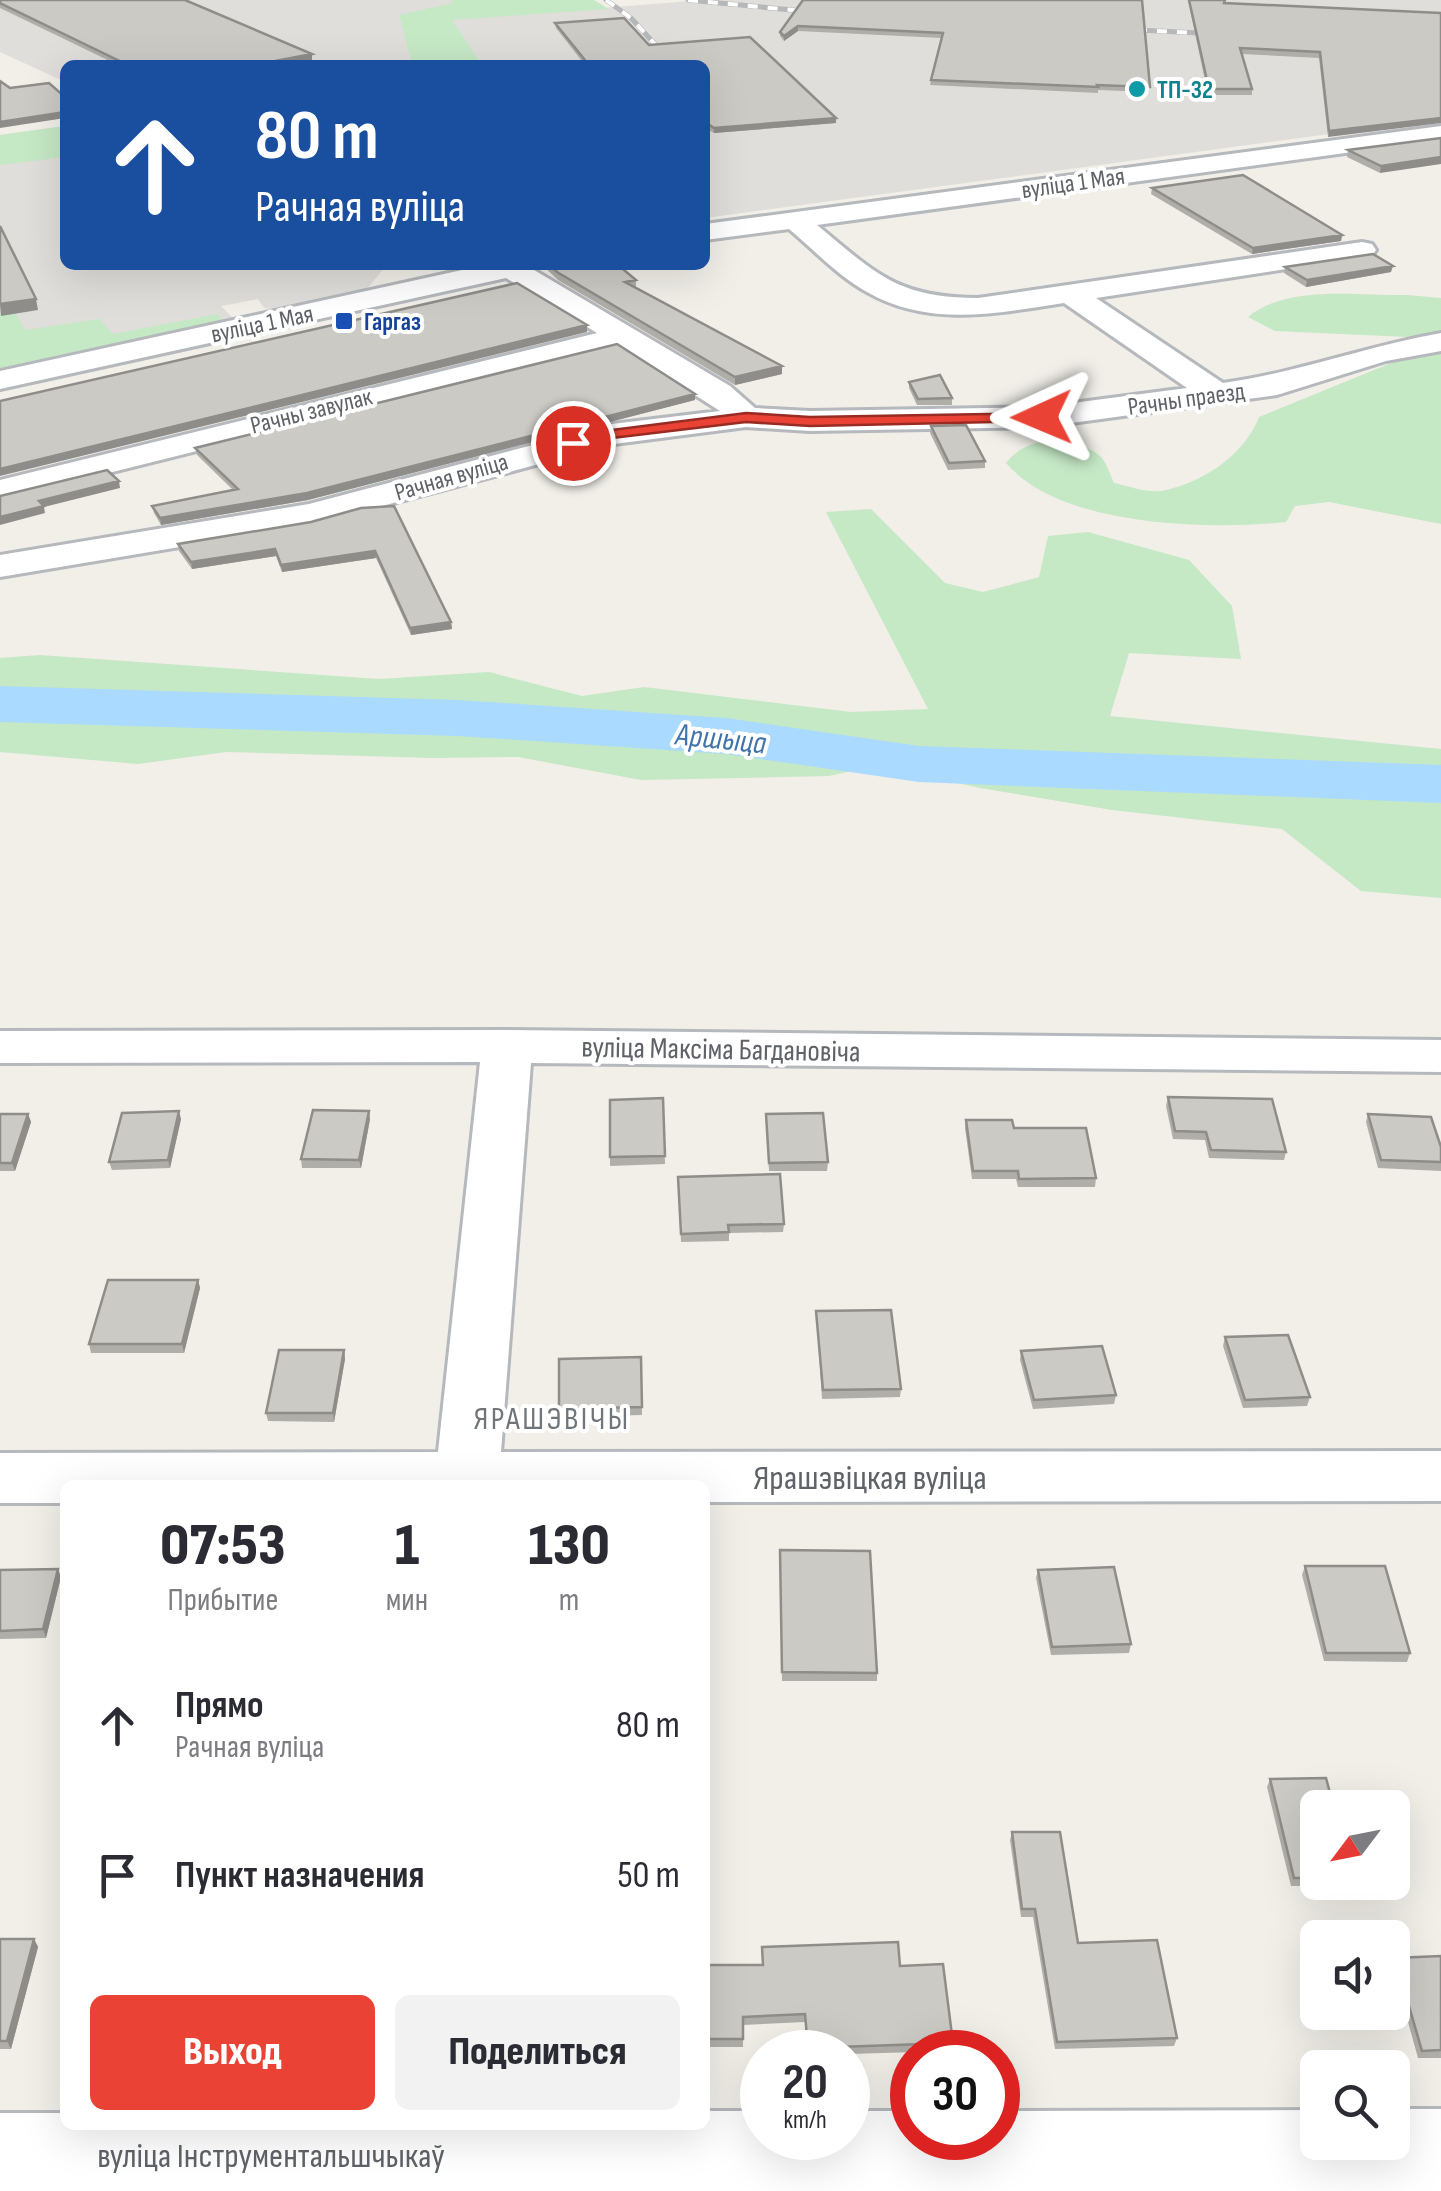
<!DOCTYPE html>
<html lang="ru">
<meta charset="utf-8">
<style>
body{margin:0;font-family:"Sofia Sans Condensed",sans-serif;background:#f2f2f3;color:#2b2b33;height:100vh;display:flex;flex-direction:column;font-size:38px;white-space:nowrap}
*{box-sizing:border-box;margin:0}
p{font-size:32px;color:#7c7c81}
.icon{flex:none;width:55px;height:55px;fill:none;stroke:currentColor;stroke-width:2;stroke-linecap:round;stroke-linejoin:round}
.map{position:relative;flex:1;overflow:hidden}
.panel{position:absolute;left:60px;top:1480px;width:650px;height:650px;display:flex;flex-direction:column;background:#fff;border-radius:15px;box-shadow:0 10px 40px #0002}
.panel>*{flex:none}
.top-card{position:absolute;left:60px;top:60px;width:650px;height:210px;border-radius:15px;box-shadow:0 10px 40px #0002;background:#1a4fa0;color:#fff;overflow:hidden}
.needle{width:65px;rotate:238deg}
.fabs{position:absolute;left:1300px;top:1790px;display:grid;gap:20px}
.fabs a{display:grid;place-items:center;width:110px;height:110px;border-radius:15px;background:#fff;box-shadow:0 10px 40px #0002;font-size:50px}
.speed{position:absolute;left:740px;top:2030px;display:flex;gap:20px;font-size:50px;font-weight:700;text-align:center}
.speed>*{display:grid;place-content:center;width:130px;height:130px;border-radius:50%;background:#fff;box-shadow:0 10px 40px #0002;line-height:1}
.speed small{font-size:25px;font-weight:400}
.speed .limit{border:15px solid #d22;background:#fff;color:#111}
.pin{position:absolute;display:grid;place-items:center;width:85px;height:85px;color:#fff;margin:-42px;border:5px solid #fff;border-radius:50%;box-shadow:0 2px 10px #0007}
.me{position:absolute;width:110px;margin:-55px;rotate:269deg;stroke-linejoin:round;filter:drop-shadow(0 0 8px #0008)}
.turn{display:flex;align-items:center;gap:35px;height:210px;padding:0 30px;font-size:45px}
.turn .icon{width:130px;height:130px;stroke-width:2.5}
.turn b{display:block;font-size:70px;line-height:85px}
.eta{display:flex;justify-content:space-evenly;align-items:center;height:170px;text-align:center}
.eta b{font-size:60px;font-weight:800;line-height:70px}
.primary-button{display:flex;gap:20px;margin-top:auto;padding:20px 30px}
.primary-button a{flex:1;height:115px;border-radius:15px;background:#ea4335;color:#fff;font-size:40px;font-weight:800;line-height:115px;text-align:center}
.primary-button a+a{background:#f2f2f3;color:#2b2b33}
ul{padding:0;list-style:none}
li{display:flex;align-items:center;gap:30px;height:150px;padding:0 30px}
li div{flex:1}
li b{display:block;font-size:38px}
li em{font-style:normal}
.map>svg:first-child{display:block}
.industrial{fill:#e0deda}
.green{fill:#c5e8c5}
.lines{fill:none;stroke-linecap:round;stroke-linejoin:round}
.river{fill:#aadaff;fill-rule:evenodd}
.minor-casing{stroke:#b5b8bc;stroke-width:6}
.minor{fill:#fff;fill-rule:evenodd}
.rail-casing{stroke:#b6b7b8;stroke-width:5}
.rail{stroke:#fff;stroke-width:4;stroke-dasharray:10;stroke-linecap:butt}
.wall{fill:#afaea9}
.shaded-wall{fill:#8f8d8a}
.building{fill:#cccac5;stroke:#8f8d8a;stroke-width:2.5}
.route{fill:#ea4335;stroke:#982c22;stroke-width:2.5}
.culture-dot{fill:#0f9aa8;stroke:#fff;stroke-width:4}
.transit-dot{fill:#1a4fb4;stroke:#fff;stroke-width:4}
.labels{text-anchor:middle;stroke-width:8;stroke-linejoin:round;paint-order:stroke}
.far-culture-label{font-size:25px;font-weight:bold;fill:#0d838f;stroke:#fff;text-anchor:start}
.far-street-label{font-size:25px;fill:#5f6368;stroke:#fff}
.far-transit-label{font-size:25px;font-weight:bold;fill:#164399;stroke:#fff;text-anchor:start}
.street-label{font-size:30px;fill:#5f6368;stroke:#fff}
.water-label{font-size:32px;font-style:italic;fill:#4174aa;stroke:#fff}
.neighbourhood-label{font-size:32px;letter-spacing:2.5px;fill:#70757a;stroke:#fff}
.near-street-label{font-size:35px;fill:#5f6368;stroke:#fff}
</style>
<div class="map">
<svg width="1441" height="2191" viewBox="0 0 1441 2191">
<rect width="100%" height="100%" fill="#f1efe8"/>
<path class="industrial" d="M0,0H451L454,2L408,65H65V82L0,52Z
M703,0H1441V119L705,218V65H482L450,20Z
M65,126V265H387L365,291L281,310L264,308L258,299L221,306L238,323L211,329L205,324L0,368V135Z"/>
<path class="green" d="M451,0H594L609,9L452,20L482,65H408L411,59L399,15L453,3Z
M65,126V157L0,165V135Z
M1407,295L1441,298V524L1329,502L1295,506L1286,522C1207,530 1061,527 1006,463C1027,435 1071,434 1099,455C1106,461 1110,474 1114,483C1128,486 1148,493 1161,491C1201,484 1245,455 1259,417L1418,352L1408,337L1275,331L1248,317C1287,284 1359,296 1407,295Z
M0,313L16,314L25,330L99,319L113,334L217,314L228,325L211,329L205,324L0,368Z
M871,509L945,583L983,592L1039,577L1048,536L1088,532L1189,560L1232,606L1241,659L1129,653L1110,716L1441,749V898L1361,891L1282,829L1112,810L980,788L879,765L829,776L641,780L518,757L432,758L226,752L138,764L0,752V658L40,655L379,679L489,672L582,696L644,687L851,712L928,709L826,512Z"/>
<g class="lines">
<path class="river" d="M0,686L458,700L726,718L919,746L1441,765V803L919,782L726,754L458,736L0,722Z"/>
<g class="minor-casing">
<path id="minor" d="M1441,126V140L817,225C876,274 898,298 978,298L1362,242L1372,244L1376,250L1372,256L1096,298L1223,383C1297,373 1367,346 1441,333V351L1386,361L1277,395L1042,427L810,431L746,427L614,444L311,525L0,577V555L309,504L612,424L720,411L618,346L0,500V480L597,333L506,278L0,389V371L485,265H538L534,270L730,386L755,408L810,411L1042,407L1187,388L1064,303C998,313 929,328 867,292C838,276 814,250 789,229L705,240V224Z
M507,1030L1441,1040V1072L531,1063L501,1452L1441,1451V1501L705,1502V1485H65V1503H0V1453L438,1452L480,1062L0,1063V1031Z
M1392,2109H1441V2191H0V2113H65V2125H705V2111H762V2138H848V2111H912V2138H998V2111L1318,2110V2142H1392Z"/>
</g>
<use href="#minor" class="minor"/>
<g class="rail-casing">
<path id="rail" d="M606,0L631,18L674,65
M688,0L823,13
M1117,29L1199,33"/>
</g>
<use href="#rail" class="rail"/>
</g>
<path class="wall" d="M0,0L312,54V60L283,65H118L0,8Z
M803,0H1142L1149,92L1098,90V93L930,85L942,38L798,31L784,41L780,36V32Z
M1188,0H1225L1224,3L1441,13L1328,137L1319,58L1242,54L1252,89V95H1208Z
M624,18L649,45L750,37L836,118V123L714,133L705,128V65H585L556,28L555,23Z
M1441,138L1380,173L1347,157L1348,150Z
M1152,188L1342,235L1341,241L1252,254L1151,194Z
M542,265H618L636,280V287L782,366V374L735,385L558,280Z
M1285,267L1391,272L1306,287L1284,273Z
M909,382L952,398V405H917L909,388Z
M695,400L308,500L161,525L154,513L152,506L233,490L197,455L195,448Z
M931,426L985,461V468L948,470L930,433Z
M361,508L451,622L452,629L411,635L376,558L282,572L276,556L192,569L179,551L178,544L311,522Z
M1168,1097L1286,1152L1284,1160L1209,1158L1205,1140L1173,1139L1166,1106Z
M663,1098L665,1164L610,1166V1100Z
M0,1114H28L31,1122L15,1171H0Z
M1368,1114L1441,1147V1171L1378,1168L1366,1122Z
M181,1119L170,1168L112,1170L109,1162Z
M370,1119L361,1168H302L301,1159Z
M966,1120L1096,1178L1095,1187H1018L1016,1179H972L965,1128Z
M766,1122L828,1162L827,1171H769Z
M678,1177L784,1224L783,1232L729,1233V1241L681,1242Z
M198,1280L200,1288L184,1353H91L89,1344Z
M816,1311L901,1389L900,1397L822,1399Z
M1225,1337L1310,1397L1307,1406L1243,1408L1223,1346Z
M344,1350L345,1359L334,1422L268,1421L266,1413Z
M1021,1351L1116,1395L1114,1404L1033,1409L1020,1360Z
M641,1357L642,1415L559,1417V1409Z
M780,1550L877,1673V1681H782Z
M1305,1566L1410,1653L1407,1662L1324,1661L1302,1575Z
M0,1570L61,1577L46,1638L0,1639Z
M1038,1570L1131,1644L1129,1653L1051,1655L1036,1578Z
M1270,1779L1318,1808V1882H1352L1350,1885L1291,1886L1267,1787Z
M1012,1832L1078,1943L1177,2038L1174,2046L1055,2049L1033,1917H1021L1010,1840Z
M0,1939H34L38,1947L11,2049H0Z
M1441,1956V2058H1418L1392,1964L1395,1958Z
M705,1965L900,1966L953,2043L952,2051L848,2054V2052H807L805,2022L743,2025V2047H705Z"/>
<path class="shaded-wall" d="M798,26V31L784,41V36Z
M312,54V60L283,65H254Z
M65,112V118L0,128V122Z
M836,118V123L714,133V128Z
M1441,118V123L1328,137L1329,131Z
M1441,157V164L1380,173L1381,166Z
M1342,235L1341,241L1252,254L1253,248Z
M1393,266L1391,272L1306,287L1307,280Z
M36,299L38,310L1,316L0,304Z
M587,325V332L0,476V469Z
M782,366V374L735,385V377Z
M695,394V400L308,500L161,525L160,518Z
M119,481L120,488L44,507L45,513L0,525V517L39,501Z
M275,549L276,556L192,569L191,562Z
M375,551L376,558L282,572L281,565Z
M451,622L452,629L411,635L410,628Z
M179,1111L181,1119L170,1168L168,1160Z
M369,1111L370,1119L361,1168L359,1160Z
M28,1114L31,1122L15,1171L12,1163Z
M198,1280L200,1288L184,1353L182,1344Z
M344,1350L345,1359L334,1422L333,1413Z
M58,1569L61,1577L46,1638L43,1629Z
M34,1939L38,1947L11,2049L7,2041Z"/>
<path class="building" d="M0,0H185L312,54L254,65H128L0,3Z
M803,0H1142L1150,87L1097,85L1098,87L931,80L943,33L798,26L784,36L780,32Z
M1189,0H1225L1224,3L1441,13V118L1329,131L1320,52L1240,48L1252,89H1209Z
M624,18L649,45L750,37L836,118L714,128L705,122V65H589L555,23Z
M0,81L10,88L49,83L65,97V112L0,122Z
M1441,138V157L1381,166L1348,150Z
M1243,175L1342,235L1253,248L1152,188Z
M0,226L36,299L0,304Z
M1373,254L1393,266L1307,280L1285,267Z
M550,265H618L636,280L625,282L782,366L735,377L557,272Z
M517,283L587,325L0,469V401Z
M617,344L695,394L307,493L160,518L152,506L238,489L195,448Z
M940,375L952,398L918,399L909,382Z
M966,425L985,461L949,463L931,426Z
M107,470L119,481L39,501L44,506L0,517V496Z
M394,506L451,622L410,628L375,551L281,565L275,549L191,562L178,544L311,522L361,508Z
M1168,1097L1272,1099L1286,1152L1211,1150L1206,1132L1175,1131Z
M663,1098L665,1156L610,1157V1100Z
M313,1110L369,1111L359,1160L301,1159Z
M179,1111L168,1160L109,1162L122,1113Z
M823,1113L828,1162L769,1163L766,1114Z
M0,1114H28L12,1163H0Z
M1368,1114L1431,1117L1441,1147V1162L1381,1160Z
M966,1120H1012L1014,1128H1086L1096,1178L1019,1179L1018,1171H973Z
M780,1174L784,1224L728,1225L729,1232L681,1234L678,1177Z
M108,1280H198L182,1344H89Z
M891,1310L901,1389L823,1390L816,1311Z
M1288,1335L1310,1397L1245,1400L1225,1337Z
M1102,1346L1116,1395L1034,1400L1021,1351Z
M279,1350H344L333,1413H266Z
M641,1357L642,1407L559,1409V1359Z
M780,1550L870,1551L877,1673L782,1672Z
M1305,1566H1385L1410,1653H1326Z
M1114,1567L1131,1644L1052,1647L1038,1570Z
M58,1569L43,1629L0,1631V1570Z
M1326,1778L1334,1808H1318V1878H1294L1270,1779Z
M1012,1832H1060L1078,1943L1157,1940L1177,2038L1057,2042L1035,1909H1022Z
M0,1939H34L7,2041H0Z
M898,1942L900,1966L943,1964L953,2043L808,2048L805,2014L743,2017V2039H705V1965H763L762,1947Z
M1441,1956V2050L1422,2051L1395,1958Z"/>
<path class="route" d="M746,413L810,417L1042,413L1050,417L1042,421L810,426L746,422L612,438L573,448L566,443L612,430Z"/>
<circle class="culture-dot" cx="1137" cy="89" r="10"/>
<rect class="transit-dot" x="334" y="311" width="20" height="20" rx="5"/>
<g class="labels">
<g class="far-culture-label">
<text x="1157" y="98">ТП-32</text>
</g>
<g class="far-street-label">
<text transform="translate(1073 182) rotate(-8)" y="9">вуліца 1 Мая</text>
<text transform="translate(262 323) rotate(-12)" y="9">вуліца 1 Мая</text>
<text transform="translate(1186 398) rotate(-8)" y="9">Рачны праезд</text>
<text transform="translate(311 410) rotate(-14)" y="9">Рачны завулак</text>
<text transform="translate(451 476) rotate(-16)" y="9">Рачная вуліца</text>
</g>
<g class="far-transit-label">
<text x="364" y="330">Гаргаз</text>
</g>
<g class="street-label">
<text transform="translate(721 1049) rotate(1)" y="10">вуліца Максіма Багдановіча</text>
</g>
<g class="water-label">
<text transform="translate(721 738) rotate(6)" y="11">Аршыца</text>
</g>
<g class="neighbourhood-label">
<text x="552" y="1429">ЯРАШЭВІЧЫ</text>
</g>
<g class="near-street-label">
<text x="870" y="1489">Ярашэвіцкая вуліца</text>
<text x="271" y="2167">вуліца Інструментальшчыкаў</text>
</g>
</g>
</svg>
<div class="fabs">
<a><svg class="needle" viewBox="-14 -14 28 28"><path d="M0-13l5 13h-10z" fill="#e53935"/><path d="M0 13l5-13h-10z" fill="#7c7c81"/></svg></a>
<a><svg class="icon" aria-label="sound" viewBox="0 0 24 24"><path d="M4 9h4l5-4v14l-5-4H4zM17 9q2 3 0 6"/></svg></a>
<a><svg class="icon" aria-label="search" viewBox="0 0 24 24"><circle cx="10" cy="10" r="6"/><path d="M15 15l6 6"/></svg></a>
</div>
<div class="speed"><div>20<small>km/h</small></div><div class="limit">30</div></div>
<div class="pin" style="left:573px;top:443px;background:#d93025"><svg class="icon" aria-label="arrive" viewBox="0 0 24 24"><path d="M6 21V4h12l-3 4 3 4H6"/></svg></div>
<svg class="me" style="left:1042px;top:417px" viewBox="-20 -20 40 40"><path d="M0-17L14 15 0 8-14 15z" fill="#ea4335" stroke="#fff" stroke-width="4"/></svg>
<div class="top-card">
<div class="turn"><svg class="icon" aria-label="ahead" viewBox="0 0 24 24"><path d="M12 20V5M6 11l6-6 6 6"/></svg><div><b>80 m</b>Рачная вуліца</div></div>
</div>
<section class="panel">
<div class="eta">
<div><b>07:53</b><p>Прибытие</p></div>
<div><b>1</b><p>мин</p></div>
<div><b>130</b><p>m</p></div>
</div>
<ul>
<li><svg class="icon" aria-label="ahead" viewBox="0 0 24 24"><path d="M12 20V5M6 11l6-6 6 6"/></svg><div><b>Прямо</b><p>Рачная вуліца</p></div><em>80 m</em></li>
<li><svg class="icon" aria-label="arrive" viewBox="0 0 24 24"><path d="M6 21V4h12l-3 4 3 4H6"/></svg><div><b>Пункт назначения</b></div><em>50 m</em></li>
</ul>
<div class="primary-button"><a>Выход</a><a>Поделиться</a></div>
</section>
</div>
